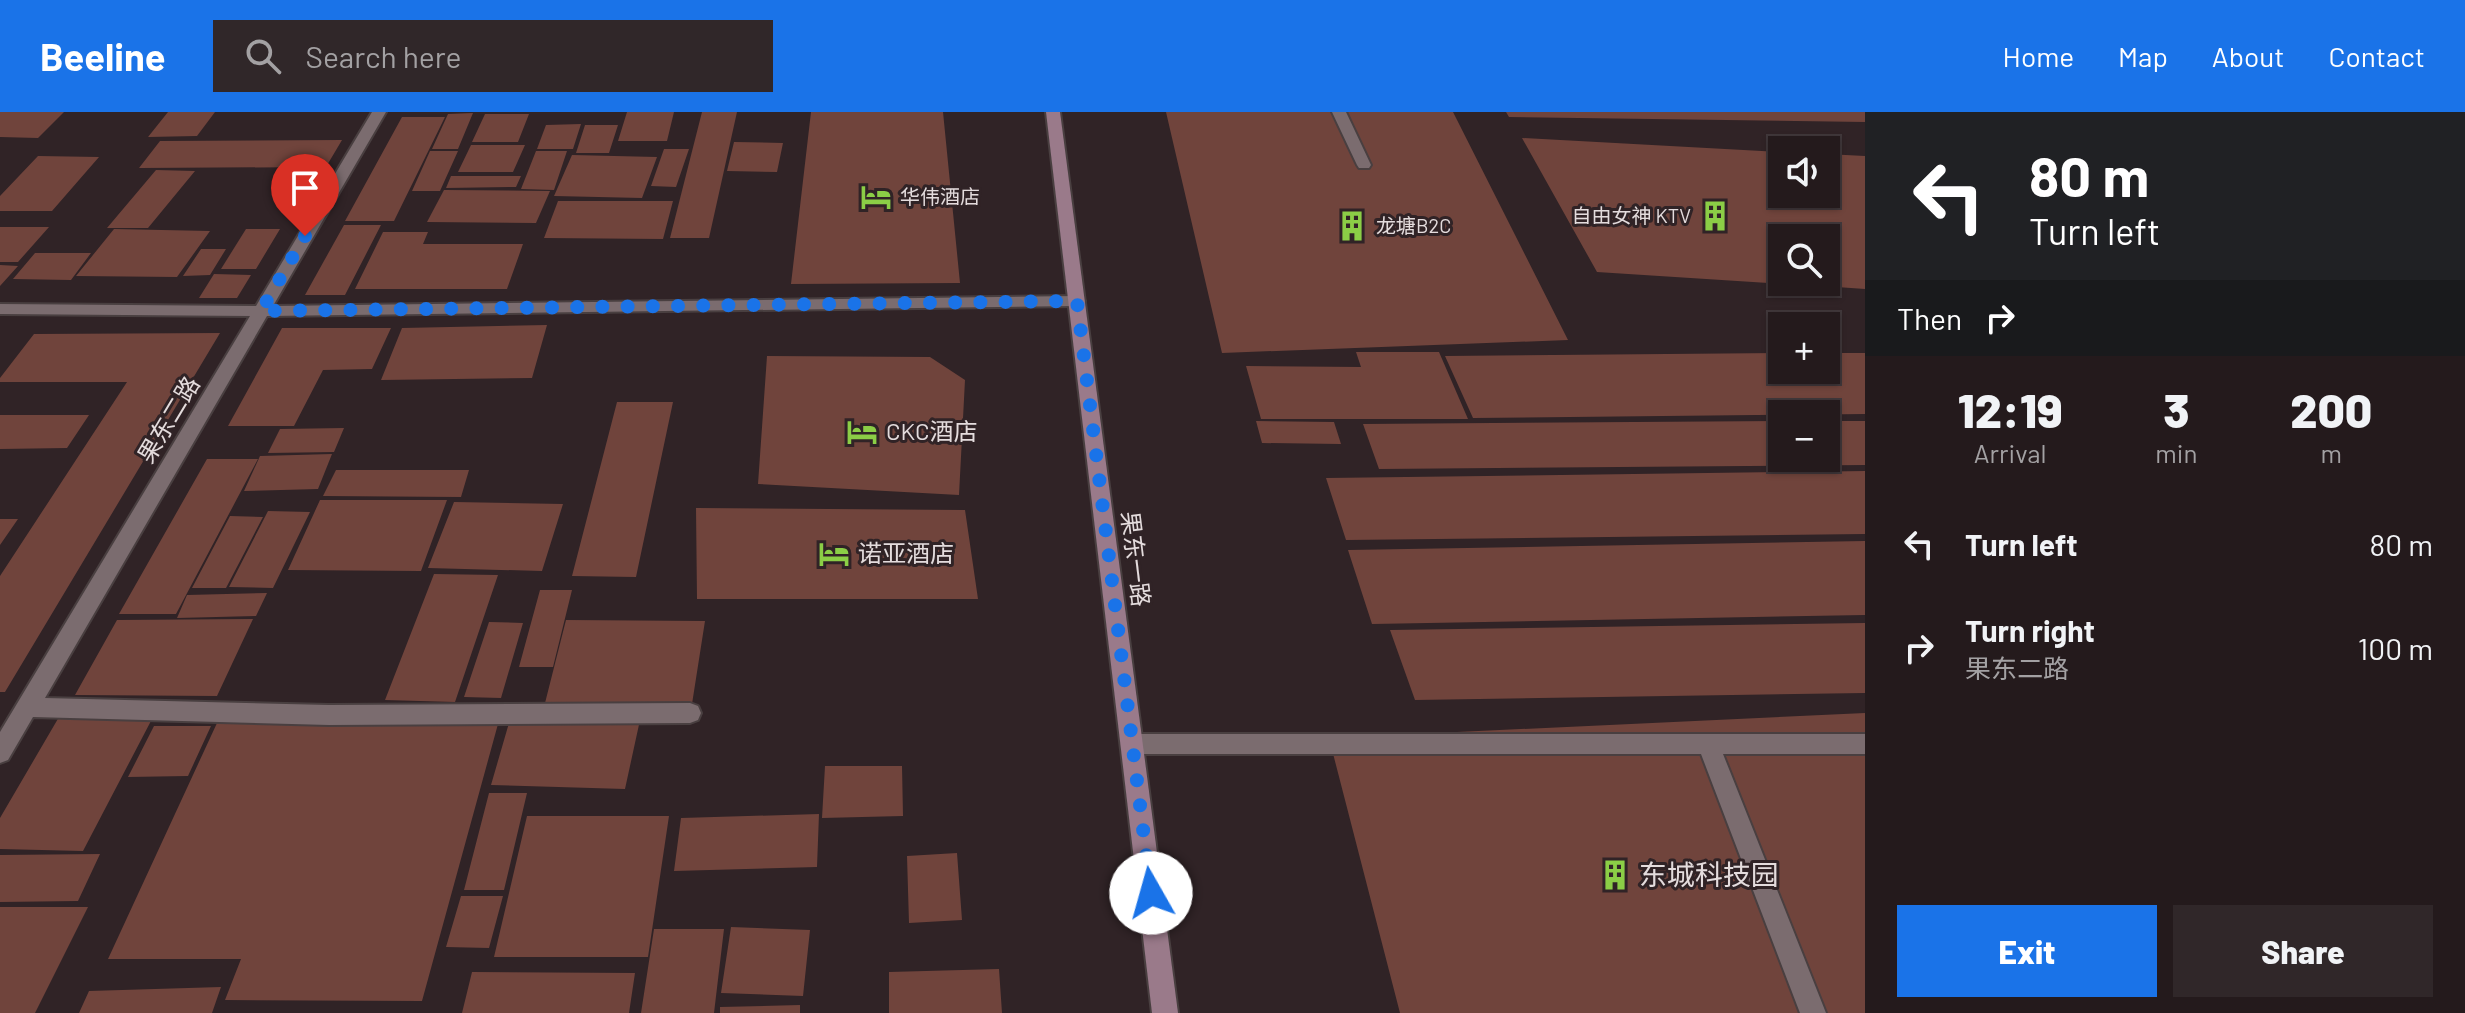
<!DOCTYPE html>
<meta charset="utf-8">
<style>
body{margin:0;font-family:Barlow,"Noto Sans SC",sans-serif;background:#302729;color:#f1f3f6;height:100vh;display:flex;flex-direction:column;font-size:30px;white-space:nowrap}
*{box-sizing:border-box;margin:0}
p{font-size:26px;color:#a3a1a3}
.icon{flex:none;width:44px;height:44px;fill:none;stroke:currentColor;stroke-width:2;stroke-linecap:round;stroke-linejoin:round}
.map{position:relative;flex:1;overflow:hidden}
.sheet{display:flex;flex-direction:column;background:#241a1c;width:600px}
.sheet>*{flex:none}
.hud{background:#202124;color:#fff;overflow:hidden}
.buttons{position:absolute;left:1768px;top:24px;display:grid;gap:16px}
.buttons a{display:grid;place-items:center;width:72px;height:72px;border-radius:0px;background:#241a1c;box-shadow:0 2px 6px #0004,0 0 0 2px #41383b;font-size:40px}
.pin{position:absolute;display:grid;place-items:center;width:68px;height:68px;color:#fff;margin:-82px -34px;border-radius:50% 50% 50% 0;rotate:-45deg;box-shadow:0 0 8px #0007}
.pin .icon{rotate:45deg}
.me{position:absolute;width:88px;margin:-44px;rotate:353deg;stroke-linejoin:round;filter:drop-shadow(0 0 6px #0008)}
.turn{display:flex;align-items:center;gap:28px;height:168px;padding:0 32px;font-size:36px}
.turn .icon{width:104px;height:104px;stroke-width:2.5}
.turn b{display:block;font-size:56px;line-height:68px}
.then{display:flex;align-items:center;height:76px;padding:0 32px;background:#0003;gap:16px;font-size:30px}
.eta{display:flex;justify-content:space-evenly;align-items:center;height:136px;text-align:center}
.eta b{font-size:48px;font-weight:800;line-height:56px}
.primary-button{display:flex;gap:16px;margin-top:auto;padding:16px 32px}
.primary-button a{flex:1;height:92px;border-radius:0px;background:#1a73e8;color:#fff;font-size:32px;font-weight:800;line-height:92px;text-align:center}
.primary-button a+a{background:#302729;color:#f1f3f6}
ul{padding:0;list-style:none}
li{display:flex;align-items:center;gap:24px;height:104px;padding:0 32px}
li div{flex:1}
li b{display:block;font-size:30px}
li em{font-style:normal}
header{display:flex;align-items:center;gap:48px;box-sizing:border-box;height:112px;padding:0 40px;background:#1a73e8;color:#fff}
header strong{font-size:38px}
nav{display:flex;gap:44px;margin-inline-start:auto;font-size:28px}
.search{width:560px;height:72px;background:#302729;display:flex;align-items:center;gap:20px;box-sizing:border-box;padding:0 28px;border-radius:0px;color:#a3a1a3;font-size:30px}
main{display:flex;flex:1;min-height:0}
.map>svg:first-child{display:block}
.building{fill:#70443c}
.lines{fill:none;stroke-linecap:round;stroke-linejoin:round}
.service-casing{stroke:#493f40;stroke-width:4}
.minor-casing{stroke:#493f40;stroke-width:4}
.secondary-casing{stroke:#493f40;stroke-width:4}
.service{fill:#7b6c6f;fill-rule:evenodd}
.minor{fill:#7b6c6f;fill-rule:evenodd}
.secondary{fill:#9a7a8a;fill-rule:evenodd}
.route{stroke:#1a73e8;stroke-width:14;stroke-dasharray:0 25.2}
.labels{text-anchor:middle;stroke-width:6;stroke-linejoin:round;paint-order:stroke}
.far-poi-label{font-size:20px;fill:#e4dcdd;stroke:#302326;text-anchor:start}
.street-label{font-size:24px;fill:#e4dcdd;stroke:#302326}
.poi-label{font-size:24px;fill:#e4dcdd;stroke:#302326;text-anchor:start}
.near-poi-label{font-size:28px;fill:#e4dcdd;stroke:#302326;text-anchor:start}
</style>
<header>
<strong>Beeline</strong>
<div class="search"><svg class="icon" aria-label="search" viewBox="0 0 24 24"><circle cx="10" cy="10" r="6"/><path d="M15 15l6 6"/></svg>Search here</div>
<nav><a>Home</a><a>Map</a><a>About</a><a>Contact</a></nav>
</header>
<main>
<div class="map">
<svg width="1865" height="901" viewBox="0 0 1865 901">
<rect width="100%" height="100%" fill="#302326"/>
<path class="building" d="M0,0H64L38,26L0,25Z
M168,0H215L197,24L148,25Z
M627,0H674L667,29H618Z
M702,0H737L709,126H670Z
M811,0H943L960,171L791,172Z
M1166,0H1453L1568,228L1222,241Z
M1506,0H1865V10L1509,5Z
M473,1L458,37H432L448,2Z
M485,2H529L518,30H472Z
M402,5H445L394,109H345Z
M581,12L573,37H537L546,13Z
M585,13H618L609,41H576Z
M1522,26L1782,40V82H1826V42L1865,44V177L1794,172L1826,170V126H1782V172L1597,160Z
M342,28L326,55L139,56L160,29Z
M734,30L783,31L777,60L727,59Z
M471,33H525L513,60H458Z
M664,37H689L676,75L651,74Z
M430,39H458L440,79H412Z
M536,39H567L554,78L521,77Z
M572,43L657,45L642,86L554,84Z
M38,44L99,45L52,99H0V84Z
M156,58L195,59L148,116H107Z
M451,64H521L516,75L446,76Z
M444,78L550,79L536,111L427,110Z
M558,89H673L663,127L544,126Z
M344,113H381L345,183H305Z
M0,115H49L18,150H0Z
M114,117L210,119L177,165L76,164Z
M246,117H280L256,157H221Z
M383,120H428L423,132H523L507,177H355Z
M201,137H226L210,163L183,164Z
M35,141H91L71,168L13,167Z
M0,153L18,154L0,174Z
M214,162L251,163L237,186H199Z
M547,213L532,266L381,268L402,216Z
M282,216H391L372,257L323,258L294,314H228Z
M220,221L5,580H0V464L127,270H0V266L34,222Z
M1356,240H1439L1468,307H1261L1246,254L1361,255Z
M1782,241V258H1826V241H1865V302L1473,306L1445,244Z
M767,244L930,245L965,268L959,383L758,372Z
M617,290H673L636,465L572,464Z
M0,303H89L67,336L0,337Z
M1256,309L1334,310L1341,332L1262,331Z
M1782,309V346H1826V309H1865V353L1379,357L1363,312Z
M344,316L334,340L268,341L280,317Z
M332,342L318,377L244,379L260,344Z
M207,347H258L176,502H119Z
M336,358H469L461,385L323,384Z
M1865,359V422L1346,428L1326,366Z
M320,388H447L421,459L288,458Z
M454,390L563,392L542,459L428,456Z
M696,396L965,398L978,487H697Z
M268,399L310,400L273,476L229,475Z
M230,404L263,405L226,476H192Z
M0,407H18L0,433Z
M1865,429V503L1372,512L1348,438Z
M434,462L498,463L455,590L385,588Z
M540,478H572L553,555H519Z
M267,481L256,504L177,506L187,483Z
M253,507L217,584L75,583L117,508Z
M566,508L705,509L692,592L545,591Z
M489,510L523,511L501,586L464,585Z
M1865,511V581L1415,588L1390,518Z
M1865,601V901H1400L1329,626Z
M511,604L640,608L625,677L491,673Z
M59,605L152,607L83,739L0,737V706Z
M217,611L498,612L422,889L225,888L241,847H108Z
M154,614H211L188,664L128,665Z
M825,654H902L903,704L822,706Z
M489,681H527L504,778H464Z
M819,702L817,755L674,759L681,706Z
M527,704H669L648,845H494Z
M957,741L962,808L909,811L907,744Z
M100,742L78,789L0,790V743Z
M461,784H503L489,836L446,835Z
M0,795H88L35,901H0Z
M731,815L810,818L803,884L721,881Z
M654,817H724L714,901H641Z
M999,857L1002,901H889V860Z
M472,860L635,861L629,901H462Z
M221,875L212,901H79L89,879Z
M800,893V901H720V895Z"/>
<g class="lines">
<g class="service-casing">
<path id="service" d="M1332,0H1346L1371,53L1369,56H1359L1357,53Z
M1132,622H1865V642H1723L1826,901H1800L1701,642H1132L1124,639L1121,632L1124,625Z"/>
</g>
<g class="minor-casing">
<path id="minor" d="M372,0H386L273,194L1077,184L1085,189L1077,194L267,204L45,586L329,593L690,591L698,594L701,601L698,608L690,611L329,613L33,605L8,648L0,651V620L250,204L0,202V192L256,194Z"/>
</g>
<g class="secondary-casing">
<path id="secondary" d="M1046,0H1060L1178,901H1152Z"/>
</g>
<use href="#service" class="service"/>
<use href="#minor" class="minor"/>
<use href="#secondary" class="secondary"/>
</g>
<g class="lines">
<path class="route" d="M305,124L261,199L1077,189L1151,781"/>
</g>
<defs>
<g id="hotel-bare" transform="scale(2.4)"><path d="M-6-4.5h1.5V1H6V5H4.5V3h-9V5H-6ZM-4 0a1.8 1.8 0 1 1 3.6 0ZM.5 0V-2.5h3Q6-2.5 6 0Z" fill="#8bce46" stroke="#302326" stroke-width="2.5" paint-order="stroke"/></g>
<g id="building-bare" transform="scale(2.4)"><path d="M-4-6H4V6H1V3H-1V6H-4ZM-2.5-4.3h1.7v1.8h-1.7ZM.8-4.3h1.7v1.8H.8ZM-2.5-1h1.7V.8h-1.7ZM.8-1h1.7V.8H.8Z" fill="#8bce46" stroke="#302326" stroke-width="2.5" paint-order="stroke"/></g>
</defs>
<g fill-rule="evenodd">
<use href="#hotel-bare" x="876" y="85"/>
<use href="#building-bare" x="1715" y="104"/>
<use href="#building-bare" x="1352" y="114"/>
<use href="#hotel-bare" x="862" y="320"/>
<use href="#hotel-bare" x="834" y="442"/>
<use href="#building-bare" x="1615" y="763"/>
</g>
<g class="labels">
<g class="far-poi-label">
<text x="900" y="92">华伟酒店</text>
<text x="1691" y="111" text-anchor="end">自由女神 KTV</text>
<text x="1376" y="121">龙塘B2C</text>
</g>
<g class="street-label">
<text transform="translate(169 308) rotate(-59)" y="8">果东二路</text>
<text transform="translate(1135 447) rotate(83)" y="8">果东一路</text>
</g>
<g class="poi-label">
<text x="886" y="328">CKC酒店</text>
<text x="858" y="450">诺亚酒店</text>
</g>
<g class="near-poi-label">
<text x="1639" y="773">东城科技园</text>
</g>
</g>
</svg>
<div class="buttons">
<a><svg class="icon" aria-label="sound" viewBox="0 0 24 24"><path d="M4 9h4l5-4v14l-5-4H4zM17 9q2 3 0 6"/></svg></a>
<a><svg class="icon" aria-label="search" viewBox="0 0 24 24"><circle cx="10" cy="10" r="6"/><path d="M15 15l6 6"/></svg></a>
<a>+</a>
<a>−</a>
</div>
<div class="pin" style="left:305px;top:124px;background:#d93025"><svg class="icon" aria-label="arrive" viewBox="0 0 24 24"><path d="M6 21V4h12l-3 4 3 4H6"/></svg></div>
<svg class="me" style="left:1151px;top:781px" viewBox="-20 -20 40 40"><circle r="19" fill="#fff"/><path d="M0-13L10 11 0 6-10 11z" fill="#1a73e8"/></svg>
</div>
<section class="sheet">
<div class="hud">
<div class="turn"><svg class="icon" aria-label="left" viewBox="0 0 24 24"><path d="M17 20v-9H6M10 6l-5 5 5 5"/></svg><div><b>80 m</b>Turn left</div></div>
<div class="then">Then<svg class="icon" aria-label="right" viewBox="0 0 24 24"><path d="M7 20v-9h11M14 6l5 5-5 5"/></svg></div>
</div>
<div class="eta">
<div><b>12:19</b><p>Arrival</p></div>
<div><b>3</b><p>min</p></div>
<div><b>200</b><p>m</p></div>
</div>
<ul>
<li><svg class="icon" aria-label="left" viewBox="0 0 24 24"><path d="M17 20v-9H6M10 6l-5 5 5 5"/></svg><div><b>Turn left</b></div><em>80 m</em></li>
<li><svg class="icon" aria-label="right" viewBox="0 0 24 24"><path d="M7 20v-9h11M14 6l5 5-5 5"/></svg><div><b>Turn right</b><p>果东二路</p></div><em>100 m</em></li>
</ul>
<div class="primary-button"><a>Exit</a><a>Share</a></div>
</section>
</main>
